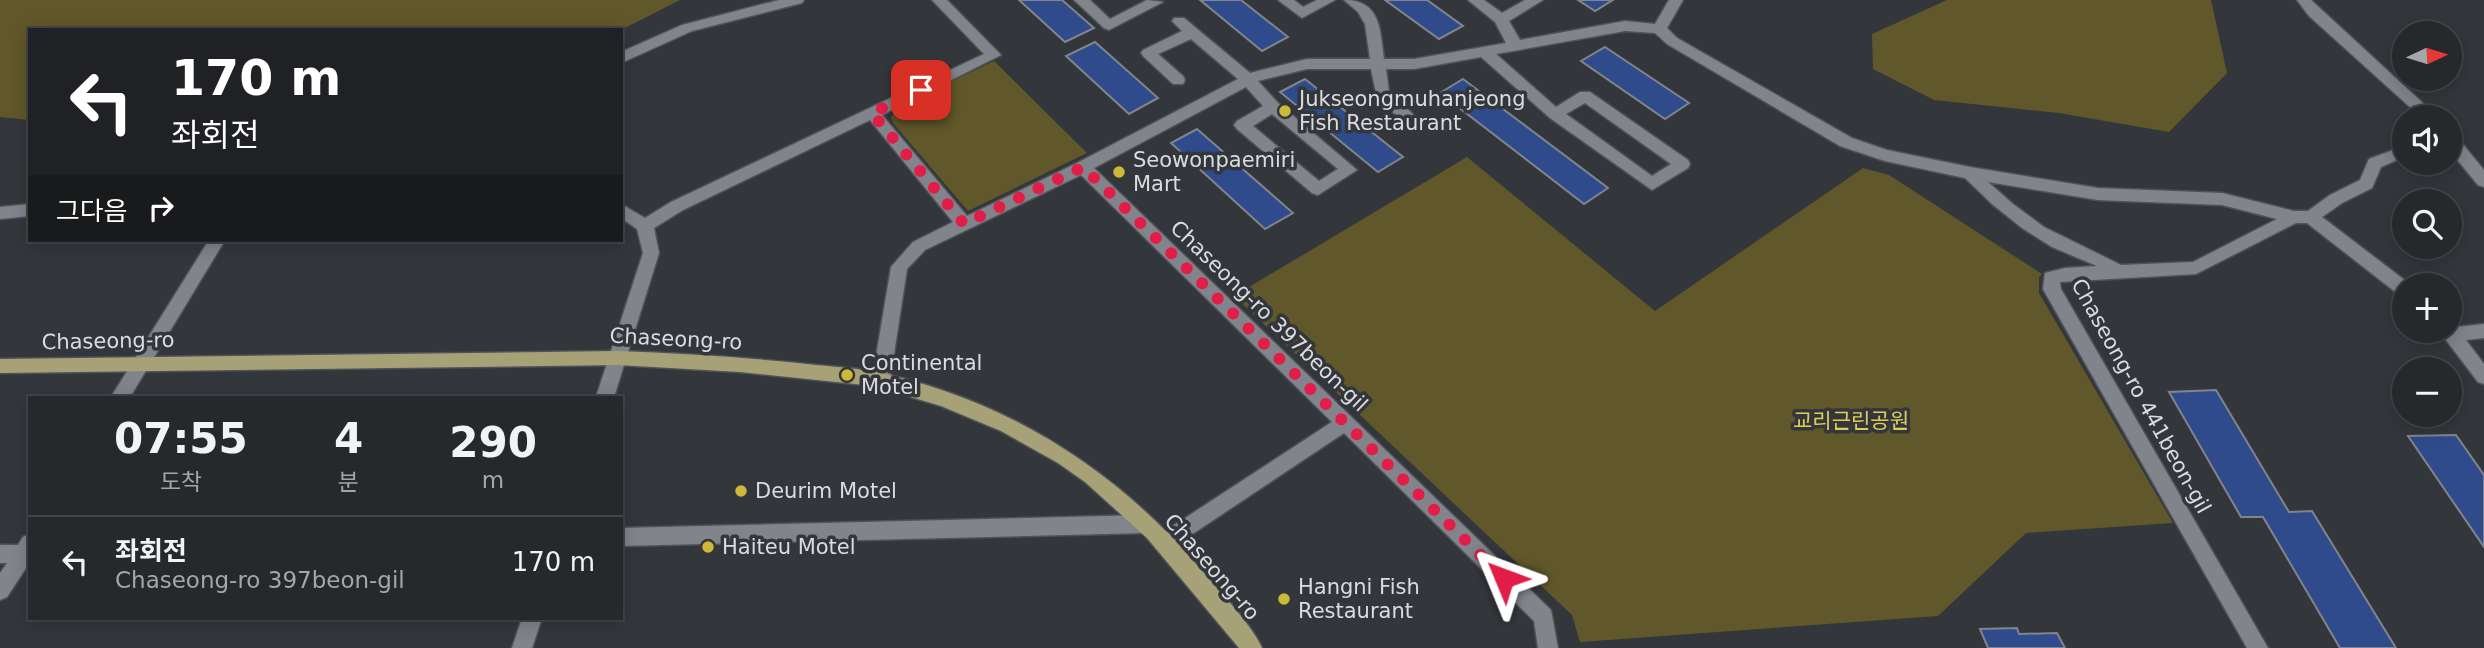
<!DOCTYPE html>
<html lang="ko">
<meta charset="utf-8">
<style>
body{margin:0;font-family:"DejaVu Sans","Noto Sans KR",sans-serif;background:#2e3034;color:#f1f3f6;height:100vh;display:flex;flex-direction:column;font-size:26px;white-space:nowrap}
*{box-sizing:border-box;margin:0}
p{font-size:23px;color:#a4a6a9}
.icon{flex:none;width:38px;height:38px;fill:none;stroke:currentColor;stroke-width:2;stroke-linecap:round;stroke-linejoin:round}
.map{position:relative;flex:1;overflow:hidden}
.side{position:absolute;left:28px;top:396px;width:595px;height:224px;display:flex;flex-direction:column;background:#26282c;border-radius:0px;box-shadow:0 4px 18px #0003,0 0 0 2px #424448}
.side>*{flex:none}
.top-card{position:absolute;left:28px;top:28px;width:595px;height:214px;border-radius:0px;box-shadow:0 4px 18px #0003,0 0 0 2px #424448;background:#202124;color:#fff;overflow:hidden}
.needle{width:46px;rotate:86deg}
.buttons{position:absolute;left:2392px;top:21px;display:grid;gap:14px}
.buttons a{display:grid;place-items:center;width:70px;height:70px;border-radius:50%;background:#26282c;box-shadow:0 4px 18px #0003,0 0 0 2px #424448;font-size:35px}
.pin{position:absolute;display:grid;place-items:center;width:60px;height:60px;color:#fff;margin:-30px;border-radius:14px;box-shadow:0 4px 10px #0006}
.me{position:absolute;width:77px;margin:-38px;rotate:314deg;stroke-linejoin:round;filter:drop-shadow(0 0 5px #0008)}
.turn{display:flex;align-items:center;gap:24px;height:147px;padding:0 28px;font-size:32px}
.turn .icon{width:91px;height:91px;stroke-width:2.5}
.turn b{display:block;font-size:49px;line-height:60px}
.then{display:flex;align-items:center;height:66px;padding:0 28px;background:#0003;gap:14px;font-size:26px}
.eta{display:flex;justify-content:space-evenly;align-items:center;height:119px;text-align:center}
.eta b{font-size:42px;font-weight:600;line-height:49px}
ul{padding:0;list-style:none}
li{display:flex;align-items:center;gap:21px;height:91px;padding:0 28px;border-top:2px solid #424448}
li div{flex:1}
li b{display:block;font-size:26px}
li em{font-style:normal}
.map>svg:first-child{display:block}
.green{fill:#60582a}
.building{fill:#304b8b;stroke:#81858b;stroke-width:2}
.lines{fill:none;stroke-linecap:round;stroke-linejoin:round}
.minor-casing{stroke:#505257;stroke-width:3}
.major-casing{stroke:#505257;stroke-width:3}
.minor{fill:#81848b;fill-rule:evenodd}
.major{fill:#a7a178;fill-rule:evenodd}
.route{stroke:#e11d48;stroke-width:12;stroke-dasharray:0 21.6}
.poi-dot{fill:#cdb938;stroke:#33363b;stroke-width:2.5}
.labels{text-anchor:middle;stroke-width:7;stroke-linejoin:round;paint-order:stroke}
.poi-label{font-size:21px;fill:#dadcdf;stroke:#33363b;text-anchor:start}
.street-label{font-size:21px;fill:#dadcdf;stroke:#33363b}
.park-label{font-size:21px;fill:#e0cd53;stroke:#33363b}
</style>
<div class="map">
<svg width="2484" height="648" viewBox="0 0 2484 648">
<rect width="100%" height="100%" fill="#33363b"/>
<path class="green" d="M0,0H680L621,30H30V120L0,117Z
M1947,0H2211L2227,73L2169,132L2059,113L1934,100L1873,69L1872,34Z
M994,61L1087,153L968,211L893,123L891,117L902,105Z
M1467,157L1655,311L1863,168L1889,175L2042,274L2039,277V293L2173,523L2026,533L1938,616L1580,642L1572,615L1234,296Z"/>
<path class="building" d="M1019,0H1062L1094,28L1065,42Z
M1200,0H1241L1288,37L1262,51Z
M1385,0H1427L1463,26L1439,39Z
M1578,0H1613L1595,11Z
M1095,42L1158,98L1129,114L1066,56Z
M1605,47L1689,103L1665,119L1581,61Z
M1305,79L1403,157L1378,172L1280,92Z
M1463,79L1608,188L1584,204L1440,93Z
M1197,129L1293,213L1265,229L1171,143Z
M2216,390L2289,512L2312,511L2396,648H2340L2263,517H2241L2169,392Z
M2456,435L2484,475V547L2408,436Z
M2017,628L2019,634L2057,633L2065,648H1988L1980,629Z"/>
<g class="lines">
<g class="minor-casing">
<path id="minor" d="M779,0H804L802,3L692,31L621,63V52L682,25Z
M932,0H947L1001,55L882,115L967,216L1077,163L1238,79L1191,39L1158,54L1183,76L1185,80L1183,84H1173L1143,56L1141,53L1143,50L1182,31L1172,21L1174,18H1184L1250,73L1307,59H1370L1365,24L1358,12L1344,0C1381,0 1380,30 1384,59H1414L1506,43L1495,22L1468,0H1484L1502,13L1525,0H1543L1509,21L1520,40L1625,21L1655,24L1669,0H1683L1667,28L1677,38L1852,138L1887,150L1970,167L2098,188L2222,193L2294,211H2308L2330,195L2360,180L2369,159L2404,146V157L2381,167L2372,188L2342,203L2322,217L2411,285H2404V295L2398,294L2307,223H2296L2196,274L2060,282L2061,289L2268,648H2247L2043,289L2045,273L2065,268L2097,266L2052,247L2022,228L1992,204L1965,178L1885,161L1840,146L1667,44L1655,33L1625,31L1496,54L1556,107L1580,92H1590L1688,160L1690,164L1688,168L1652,190L1550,118L1481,57L1414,69H1386L1389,92L1427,127L1419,132L1414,131L1377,98L1371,69H1307L1258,81L1278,103L1357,170L1318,195L1312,193L1237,129L1234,125L1237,121L1263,106L1246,87L1094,168L1551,610L1558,648H1538L1534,621L1344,433L1170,549L1163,552L1156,549L1153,543L1156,537L1332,422L1081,175L925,250L907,269L890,380L887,385L881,387L875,385L872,380L891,267L913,242L953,222L870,120L683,210L654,228L659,253L614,397H596L643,253L637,229L621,218V204L645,218L671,202L984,54ZM1585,103L1671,164L1652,176L1566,114ZM1272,114L1338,169L1319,181L1253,126ZM1988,182L2098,200L2222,205L2277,219L2193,262L2121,265L2044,227L2013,204Z
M1074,0H1090L1110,19L1147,0L1163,2L1109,30L1104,28Z
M1278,0H1294L1303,7L1317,0H1335L1302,18Z
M2297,0H2311L2438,117H2421L2309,16Z
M2450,135L2456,136L2484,170V187L2478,185L2450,151Z
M30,204V216L0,219V207Z
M209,240H225L130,397H111Z
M2450,324L2456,327L2484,324V338L2466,340L2484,364V384L2478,382L2443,336L2440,331H2450Z
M1145,515L1152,518L1155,524L1152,530L1145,533L621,546V528Z
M30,534V562L7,597L0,600V573L7,563H0V545H18L23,537Z
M522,618H542L532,648H512Z"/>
</g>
<g class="major-casing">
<path id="major" d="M618,351C678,353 738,357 798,363C822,366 847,367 871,371C997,396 1106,462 1190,557C1209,579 1252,624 1262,648H1239L1147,538L1085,482L1058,463L1001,431L941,406L874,386L740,372L618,365L0,373V359Z"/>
</g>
<use href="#minor" class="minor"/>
<use href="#major" class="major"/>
</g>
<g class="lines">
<path class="route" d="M921,90L872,113L964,224L1083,167L1504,578"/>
</g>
<g class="poi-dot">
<circle cx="1285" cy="111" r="7"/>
<circle cx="1119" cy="172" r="7"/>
<circle cx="847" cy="375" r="7"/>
<circle cx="741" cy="491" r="7"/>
<circle cx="708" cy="547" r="7"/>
<circle cx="1284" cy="599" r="7"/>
</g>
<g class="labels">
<g class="poi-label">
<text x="1299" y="106">Jukseongmuhanjeong<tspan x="1299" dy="24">Fish Restaurant</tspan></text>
<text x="1133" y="167">Seowonpaemiri<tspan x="1133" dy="24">Mart</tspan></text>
<text x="861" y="370">Continental<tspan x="861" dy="24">Motel</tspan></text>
<text x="755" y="498">Deurim Motel</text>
<text x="722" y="554">Haiteu Motel</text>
<text x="1298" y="594">Hangni Fish<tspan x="1298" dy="24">Restaurant</tspan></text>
</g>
<g class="street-label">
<text transform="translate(1269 316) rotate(44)" y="7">Chaseong-ro 397beon-gil</text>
<text transform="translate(676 339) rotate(3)" y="7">Chaseong-ro</text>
<text transform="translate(108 341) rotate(-1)" y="7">Chaseong-ro</text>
<text transform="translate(2141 396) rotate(61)" y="7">Chaseong-ro 441beon-gil</text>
<text transform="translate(1212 567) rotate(49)" y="7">Chaseong-ro</text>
</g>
<g class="park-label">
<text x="1851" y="428">교리근린공원</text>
</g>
</g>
</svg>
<div class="buttons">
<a><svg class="needle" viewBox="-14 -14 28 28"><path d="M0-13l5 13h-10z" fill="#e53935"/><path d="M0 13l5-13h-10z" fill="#a4a6a9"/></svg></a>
<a><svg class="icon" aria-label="sound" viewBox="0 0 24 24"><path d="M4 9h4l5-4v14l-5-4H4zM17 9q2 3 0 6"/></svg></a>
<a><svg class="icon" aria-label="search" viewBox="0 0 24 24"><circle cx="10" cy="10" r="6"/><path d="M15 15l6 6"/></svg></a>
<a>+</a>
<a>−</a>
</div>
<div class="pin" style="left:921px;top:90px;background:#d93025"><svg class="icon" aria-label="arrive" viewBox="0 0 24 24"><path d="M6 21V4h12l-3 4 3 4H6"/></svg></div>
<svg class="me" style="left:1504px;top:578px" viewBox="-20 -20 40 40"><path d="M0-17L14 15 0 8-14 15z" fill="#e11d48" stroke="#fff" stroke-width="4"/></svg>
<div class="top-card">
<div class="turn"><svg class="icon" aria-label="left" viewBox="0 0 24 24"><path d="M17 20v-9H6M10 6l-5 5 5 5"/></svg><div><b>170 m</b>좌회전</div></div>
<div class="then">그다음<svg class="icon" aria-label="right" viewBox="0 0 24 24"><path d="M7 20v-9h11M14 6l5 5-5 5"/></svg></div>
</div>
<section class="side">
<div class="eta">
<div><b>07:55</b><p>도착</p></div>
<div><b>4</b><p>분</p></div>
<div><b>290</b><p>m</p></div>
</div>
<ul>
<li><svg class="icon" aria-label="left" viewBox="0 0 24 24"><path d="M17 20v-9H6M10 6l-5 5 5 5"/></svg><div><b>좌회전</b><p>Chaseong-ro 397beon-gil</p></div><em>170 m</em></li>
</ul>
</section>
</div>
